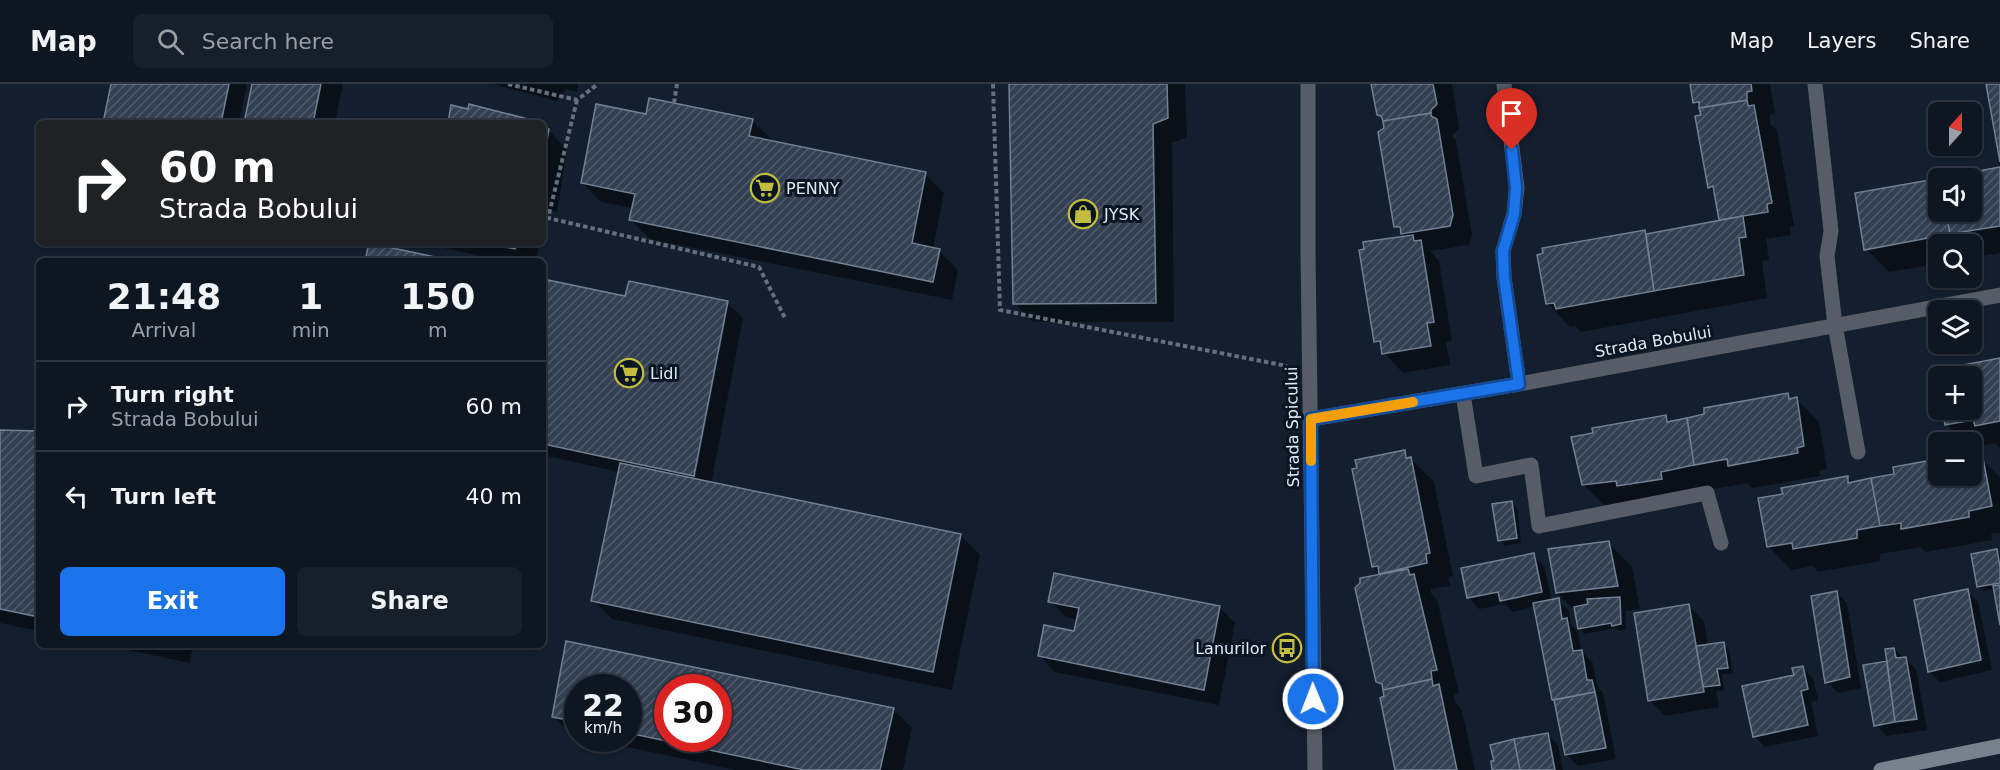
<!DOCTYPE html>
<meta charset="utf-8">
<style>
body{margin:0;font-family:"DejaVu Sans",sans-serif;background:#171f2a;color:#f1f3f6;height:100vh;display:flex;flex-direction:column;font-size:22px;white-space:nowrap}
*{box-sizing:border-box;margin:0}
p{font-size:20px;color:#9b9fa5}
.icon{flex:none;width:33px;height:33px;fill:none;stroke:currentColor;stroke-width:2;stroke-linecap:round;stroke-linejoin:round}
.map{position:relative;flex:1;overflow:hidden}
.sheet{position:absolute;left:36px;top:174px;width:510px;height:390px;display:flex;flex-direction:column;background:#0e1622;border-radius:9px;box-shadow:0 2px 4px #0004,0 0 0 2px #2e3540}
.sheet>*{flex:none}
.hud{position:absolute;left:36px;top:36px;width:510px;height:126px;border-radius:9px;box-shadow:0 2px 4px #0004,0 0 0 2px #2e3540;background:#202124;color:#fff;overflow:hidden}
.needle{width:39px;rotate:21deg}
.fabs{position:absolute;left:1928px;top:18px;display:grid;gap:12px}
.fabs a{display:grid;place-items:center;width:54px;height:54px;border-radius:9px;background:#0e1622;box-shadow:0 2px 4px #0004,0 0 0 2px #2e3540;font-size:30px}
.speed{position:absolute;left:564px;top:590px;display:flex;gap:12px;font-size:30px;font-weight:700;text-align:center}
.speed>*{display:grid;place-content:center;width:78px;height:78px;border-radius:50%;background:#0e1622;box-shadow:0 2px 4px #0004,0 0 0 2px #2e3540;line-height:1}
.speed small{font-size:15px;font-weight:400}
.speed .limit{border:9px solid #d22;background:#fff;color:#111}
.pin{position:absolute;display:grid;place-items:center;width:51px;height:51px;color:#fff;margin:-62px -26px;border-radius:50% 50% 50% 0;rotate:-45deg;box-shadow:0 0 6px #0007}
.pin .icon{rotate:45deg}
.me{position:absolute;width:66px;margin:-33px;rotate:359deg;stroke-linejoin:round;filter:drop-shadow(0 0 4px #0008)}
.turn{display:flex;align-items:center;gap:21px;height:126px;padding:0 24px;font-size:27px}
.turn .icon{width:78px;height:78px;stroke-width:2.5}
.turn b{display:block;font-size:42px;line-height:51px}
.eta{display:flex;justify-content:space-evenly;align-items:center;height:102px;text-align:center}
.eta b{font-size:36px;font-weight:700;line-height:42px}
.primary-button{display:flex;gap:12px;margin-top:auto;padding:12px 24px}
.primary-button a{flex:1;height:69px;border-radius:9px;background:#1a73e8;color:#fff;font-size:24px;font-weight:700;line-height:69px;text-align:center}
.primary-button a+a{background:#171f2a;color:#f1f3f6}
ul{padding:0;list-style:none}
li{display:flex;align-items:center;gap:18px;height:90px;padding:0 24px;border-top:2px solid #2e3540}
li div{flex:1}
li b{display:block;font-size:22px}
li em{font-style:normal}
header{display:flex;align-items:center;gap:36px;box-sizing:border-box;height:84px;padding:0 30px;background:#0e1622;border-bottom:2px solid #2e3540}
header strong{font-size:28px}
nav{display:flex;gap:33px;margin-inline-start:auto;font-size:21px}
.search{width:420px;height:54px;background:#171f2a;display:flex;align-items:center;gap:15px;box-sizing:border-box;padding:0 21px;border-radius:9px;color:#9b9fa5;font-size:22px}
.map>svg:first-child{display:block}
.shadow{fill:#0007;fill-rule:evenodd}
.building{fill:url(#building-hatch);stroke:#728094;stroke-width:1.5;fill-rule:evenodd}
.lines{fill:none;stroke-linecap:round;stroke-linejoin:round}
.path{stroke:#656f7d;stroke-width:4;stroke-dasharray:4.5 3;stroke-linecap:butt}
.lane{stroke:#575d66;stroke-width:15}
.street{stroke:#575d66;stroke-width:15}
.secondary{stroke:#78828f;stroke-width:15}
.route-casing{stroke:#114b97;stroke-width:15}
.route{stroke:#1a73e8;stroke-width:10}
.slow{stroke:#f59e0b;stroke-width:10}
.labels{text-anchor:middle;stroke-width:6;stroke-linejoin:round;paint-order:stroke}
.poi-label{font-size:16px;fill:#e2eaf5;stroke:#0a1524;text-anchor:start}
.street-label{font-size:16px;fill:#e2eaf5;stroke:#0a1524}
</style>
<header>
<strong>Map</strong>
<div class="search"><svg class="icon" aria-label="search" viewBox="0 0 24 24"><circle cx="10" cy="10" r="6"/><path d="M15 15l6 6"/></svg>Search here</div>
<nav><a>Map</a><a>Layers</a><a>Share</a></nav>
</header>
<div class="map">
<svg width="2000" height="686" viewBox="0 0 2000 686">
<defs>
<pattern id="building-hatch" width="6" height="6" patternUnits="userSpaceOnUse" patternTransform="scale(1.5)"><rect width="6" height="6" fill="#334052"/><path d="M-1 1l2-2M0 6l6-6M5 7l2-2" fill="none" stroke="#505c6c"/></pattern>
</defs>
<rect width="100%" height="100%" fill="#131e2e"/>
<path class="shadow" d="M113,0H247L239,39H105Z
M254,0H343L335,39H246Z
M493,0H578L577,8L566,5L557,17Z
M1010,0H1185L1187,53L1172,59L1174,238H1033L1014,219Z
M1373,0H1452L1459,44L1452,52L1456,56L1472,151L1469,161L1430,167L1439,177L1452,257L1446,258L1450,281L1403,289L1384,269L1383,264L1376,257L1406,153L1396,143L1385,44L1384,36L1378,30Z
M1691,0H1770L1775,30L1770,31V40L1777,46L1794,142L1790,143L1791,151L1766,155L1769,176L1762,177L1767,214L1581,248L1575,242L1570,243L1547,219L1644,147L1648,151L1721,138L1716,110L1709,103L1702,26L1694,19Z
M647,32L752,36L771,55V58L925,90L944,109L933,165L939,167L958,186L952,216L650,155L631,136L633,124L601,118L582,98Z
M543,45L548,46L567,65L557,128L548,126L543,146Z
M2000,85V169L1971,174V160H1938V180L1889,188L1866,165L1938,96V128H1971V94H1946Z
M421,159H540L536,177H504Z
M543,197L626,214L727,219L743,234L711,400L960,451L980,471L952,606L612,535L593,516L619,388L543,371ZM724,229H727L694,400L691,399Z
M2000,275V364L1995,359L1971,364V358H1965L1947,341L1944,326H1971V292H1943L1966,288Z
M1787,310L1792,315H1796L1819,338L1827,385L1819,387L1820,392L1753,404L1747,399L1607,424L1584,401L1666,333L1671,339Z
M0,348L39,349V547L0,539Z
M1404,368L1434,398L1453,492L1448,493L1450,502L1431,505V509L1437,515L1459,609L1454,611L1455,618L1462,626L1475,686H1396L1381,615L1386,613L1384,605L1377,597L1381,491L1373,483Z
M1982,376L2000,393V449L1991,450L1992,456L1926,468L1920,463L1880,470V477L1818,488L1813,482L1792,486L1768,462L1784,411L1847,394L1853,399L1896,391L1938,377V392H1971V378Z
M1512,419L1517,424L1521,459L1505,462L1500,456Z
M1608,459L1632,483L1640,525L1625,527L1626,545L1619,547L1616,544L1585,550L1579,544L1576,528L1557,509Z
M1996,467L2000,470V532L1995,505L1984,507L1979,502Z
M1533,471L1544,482L1552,517L1558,516L1569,527L1571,541L1578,547L1581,567L1593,579L1597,602L1603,609L1616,675L1578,682L1566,670L1556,619L1553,616L1535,522L1513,528L1505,520L1479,525L1468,513Z
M1967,507L1978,518L1992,586L1940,598L1929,587Z
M1836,508L1847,519L1861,604L1838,609L1827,598Z
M1050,517L1220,524L1235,539L1219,621L1055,588L1040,572L1075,549L1078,536L1066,533Z
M1688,522L1704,537L1708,562L1723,560L1729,565L1733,589L1722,590L1724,606L1716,607L1719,623L1665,632L1650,616Z
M568,559L893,625L912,644L903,686H736L585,654H628V603H578V652L573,651L553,632ZM668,603H718V654H668Z
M105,561H194L189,579Z
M1894,565L1916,585L1927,646L1887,652L1876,641L1888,578Z
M1802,583L1813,594L1818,616L1811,618L1818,652L1765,663L1754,652Z
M1547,650L1558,661L1563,686H1494L1492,679Z"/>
<path class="building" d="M111,0H229L221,39H103Z
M252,0H321L313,39H244Z
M1009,0H1167L1168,34L1153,40L1156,219L1013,220Z
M1371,0H1433L1437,20L1431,26V29L1383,37L1381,32L1377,31Z
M1690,0H1751L1752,7L1747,8V16L1699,24V18L1693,19Z
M1986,0H2000V78Z
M649,14L753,35L749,52L926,88L912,159L940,165L933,198L629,136L635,110L581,99L596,20L646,30Z
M1747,16L1748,22L1754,21L1772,119L1767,120L1768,128L1719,136L1713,102L1708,104L1695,32L1701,31L1699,24Z
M469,20L536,37V39H448L451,21L468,25Z
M1431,29V32L1437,35L1453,131L1450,142L1401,150L1400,143H1394L1378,48L1384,44L1383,37Z
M543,44L549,45L543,78Z
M2000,83V142L1950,150L1946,128H1971V94H1941Z
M1938,94V128H1946L1950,150L1864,166L1855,109L1941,94Z
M1743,132L1746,153L1739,154L1744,191L1654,207L1646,150Z
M1645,146L1654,207L1556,225L1554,219L1546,220L1537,171L1543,169L1542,164Z
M1413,151L1414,157L1421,156L1434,238L1427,239L1431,262L1382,270L1380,257L1374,258L1359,166L1364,165L1363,158Z
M369,159L454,177H365Z
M486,159H517L515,165Z
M543,195L625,212L629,197L728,217L694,392L543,360Z
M2000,274V337L1975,342L1973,336L1945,341L1942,326H1971V292H1938V303L1936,292L1964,287L1963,281Z
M1788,309L1789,315L1797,313L1804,362L1797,364L1798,369L1728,382L1727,375L1694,381L1687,334L1704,330V324Z
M1666,331L1667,338L1687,334L1694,381L1661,388L1662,395L1617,402L1616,397L1582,401L1571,353L1593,349L1592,344Z
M0,346L39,347V533L0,525Z
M1405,366L1406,374L1411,373L1430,469L1426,470L1427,479L1379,490L1378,482L1372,483L1352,385L1357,384L1355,376Z
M1983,374L1992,422L1969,427V433L1901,445V439L1880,442L1871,394L1894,390L1893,383L1938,375V392H1971V376Z
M620,379L961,450L933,588L591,517Z
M1848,392V399L1871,394L1880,442L1857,446V454L1793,465L1792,459L1767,463L1758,414L1783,410L1781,404Z
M1512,417L1517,454L1498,457L1492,420Z
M1609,457L1618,502L1556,509L1548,465Z
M1997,465L2000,483V499L1977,503L1971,470Z
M1534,469L1542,508L1500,517L1498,508L1467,514L1461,484Z
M1408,485L1410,491L1414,490L1437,586L1431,587L1432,595L1383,606L1382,600L1376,598L1355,504L1360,499V494Z
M1054,489L1220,522L1204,606L1038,572L1044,541L1074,547L1079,524L1048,518Z
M2000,501V541L1993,502Z
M1968,505L1981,576L1928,588L1914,516Z
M1837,507L1850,593L1825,599L1811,512Z
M1620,513L1621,540L1612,542L1611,539L1578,545L1574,523L1588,520L1587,515Z
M1559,514L1562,535L1567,534L1573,567L1582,566L1587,596H1592L1595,608L1552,616L1533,519Z
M1689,520L1704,608L1648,617L1634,529Z
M566,557L894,624L880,686H804L628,649V603H578V638L552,633ZM668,603H718V654H668Z
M1724,558L1728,584L1717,585L1720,601L1703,603L1696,562Z
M1894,564L1896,574L1906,573L1917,635L1895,638L1885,565Z
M1887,577L1895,638L1874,642L1863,581Z
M1803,582L1808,605L1801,607L1808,641L1753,653L1742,602L1794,591L1792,584Z
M1432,595L1433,602L1439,600L1457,686H1395L1380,614L1384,612L1383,606Z
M1595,608L1606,664L1565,671L1554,616Z
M1548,649L1555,686H1520L1514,655Z
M1514,655L1520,686H1492L1491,677H1494L1490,661Z"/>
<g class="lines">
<path class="path" d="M508,0L577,16L598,0
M993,0L1000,226L1287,282
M577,16L548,134L759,183L785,234
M674,19L677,0"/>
<path class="lane" d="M1815,0L1831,147L1827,172L1835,241L1858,368
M1463,310L1476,392L1531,381L1539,442L1707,409L1721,459"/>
<path class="street" d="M1308,0V169L1315,686
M1504,0L1517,104L1514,130L1503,167L1504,193L1519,300
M1311,335L1519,300L2000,211"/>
<path class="secondary" d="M1881,686L2000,662"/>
</g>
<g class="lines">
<g class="route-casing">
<path id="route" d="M1313,615L1311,335L1519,300L1504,193L1503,167L1514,130L1516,104L1512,66"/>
</g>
<use href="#route" class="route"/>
<path class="slow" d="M1311,377V335L1413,318"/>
</g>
<defs>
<g id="supermarket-ring" transform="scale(1.5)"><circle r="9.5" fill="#0a1524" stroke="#c3bd3e" stroke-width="1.5"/><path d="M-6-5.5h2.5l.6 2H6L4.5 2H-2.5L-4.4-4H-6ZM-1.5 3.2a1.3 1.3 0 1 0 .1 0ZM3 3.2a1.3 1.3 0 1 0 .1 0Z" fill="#c3bd3e"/></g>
<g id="shop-ring" transform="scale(1.5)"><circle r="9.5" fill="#0a1524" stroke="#c3bd3e" stroke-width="1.5"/><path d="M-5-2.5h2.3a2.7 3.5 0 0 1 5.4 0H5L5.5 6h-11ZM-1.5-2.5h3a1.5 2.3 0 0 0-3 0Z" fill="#c3bd3e"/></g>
<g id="bus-ring" transform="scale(1.5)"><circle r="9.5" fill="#0a1524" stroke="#c3bd3e" stroke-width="1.5"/><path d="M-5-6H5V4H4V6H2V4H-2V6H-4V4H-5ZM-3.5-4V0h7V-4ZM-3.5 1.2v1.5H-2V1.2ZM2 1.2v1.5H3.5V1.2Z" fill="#c3bd3e"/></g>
</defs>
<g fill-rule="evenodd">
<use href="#supermarket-ring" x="765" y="104"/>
<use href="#shop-ring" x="1083" y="130"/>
<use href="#supermarket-ring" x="629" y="289"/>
<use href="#bus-ring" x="1287" y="564"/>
</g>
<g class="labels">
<g class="poi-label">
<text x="786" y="110">PENNY</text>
<text x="1104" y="136">JYSK</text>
<text x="650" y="295">Lidl</text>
<text x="1266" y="570" text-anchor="end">Lanurilor</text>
</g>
<g class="street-label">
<text transform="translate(1653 257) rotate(-10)" y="6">Strada Bobului</text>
<text transform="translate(1292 343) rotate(-91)" y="6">Strada Spicului</text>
</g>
</g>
</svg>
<div class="fabs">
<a><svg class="needle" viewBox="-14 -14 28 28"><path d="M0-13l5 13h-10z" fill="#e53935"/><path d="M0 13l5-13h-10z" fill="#9b9fa5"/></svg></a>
<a><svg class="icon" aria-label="sound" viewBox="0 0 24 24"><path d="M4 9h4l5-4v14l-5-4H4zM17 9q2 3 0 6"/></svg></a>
<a><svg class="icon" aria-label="search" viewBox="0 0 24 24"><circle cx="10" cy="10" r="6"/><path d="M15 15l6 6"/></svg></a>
<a><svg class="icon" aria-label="layers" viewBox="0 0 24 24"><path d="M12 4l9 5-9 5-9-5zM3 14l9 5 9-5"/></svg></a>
<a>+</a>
<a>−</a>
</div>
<div class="speed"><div>22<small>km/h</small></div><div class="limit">30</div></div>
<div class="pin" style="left:1512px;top:66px;background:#d93025"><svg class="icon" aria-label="arrive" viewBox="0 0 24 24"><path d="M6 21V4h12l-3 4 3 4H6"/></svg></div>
<svg class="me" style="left:1313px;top:615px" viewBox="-20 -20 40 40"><circle r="17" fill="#1a73e8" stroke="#fff" stroke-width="3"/><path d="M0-11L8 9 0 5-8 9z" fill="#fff"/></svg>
<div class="hud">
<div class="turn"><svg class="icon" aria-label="right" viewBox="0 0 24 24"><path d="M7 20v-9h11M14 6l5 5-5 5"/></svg><div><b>60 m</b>Strada Bobului</div></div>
</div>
<section class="sheet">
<div class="eta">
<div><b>21:48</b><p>Arrival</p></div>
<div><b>1</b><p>min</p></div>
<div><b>150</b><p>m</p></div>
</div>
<ul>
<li><svg class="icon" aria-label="right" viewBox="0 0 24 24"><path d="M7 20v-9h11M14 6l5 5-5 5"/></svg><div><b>Turn right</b><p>Strada Bobului</p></div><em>60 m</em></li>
<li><svg class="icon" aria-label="left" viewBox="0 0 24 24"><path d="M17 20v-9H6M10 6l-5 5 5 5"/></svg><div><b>Turn left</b></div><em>40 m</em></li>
</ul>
<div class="primary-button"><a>Exit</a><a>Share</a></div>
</section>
</div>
